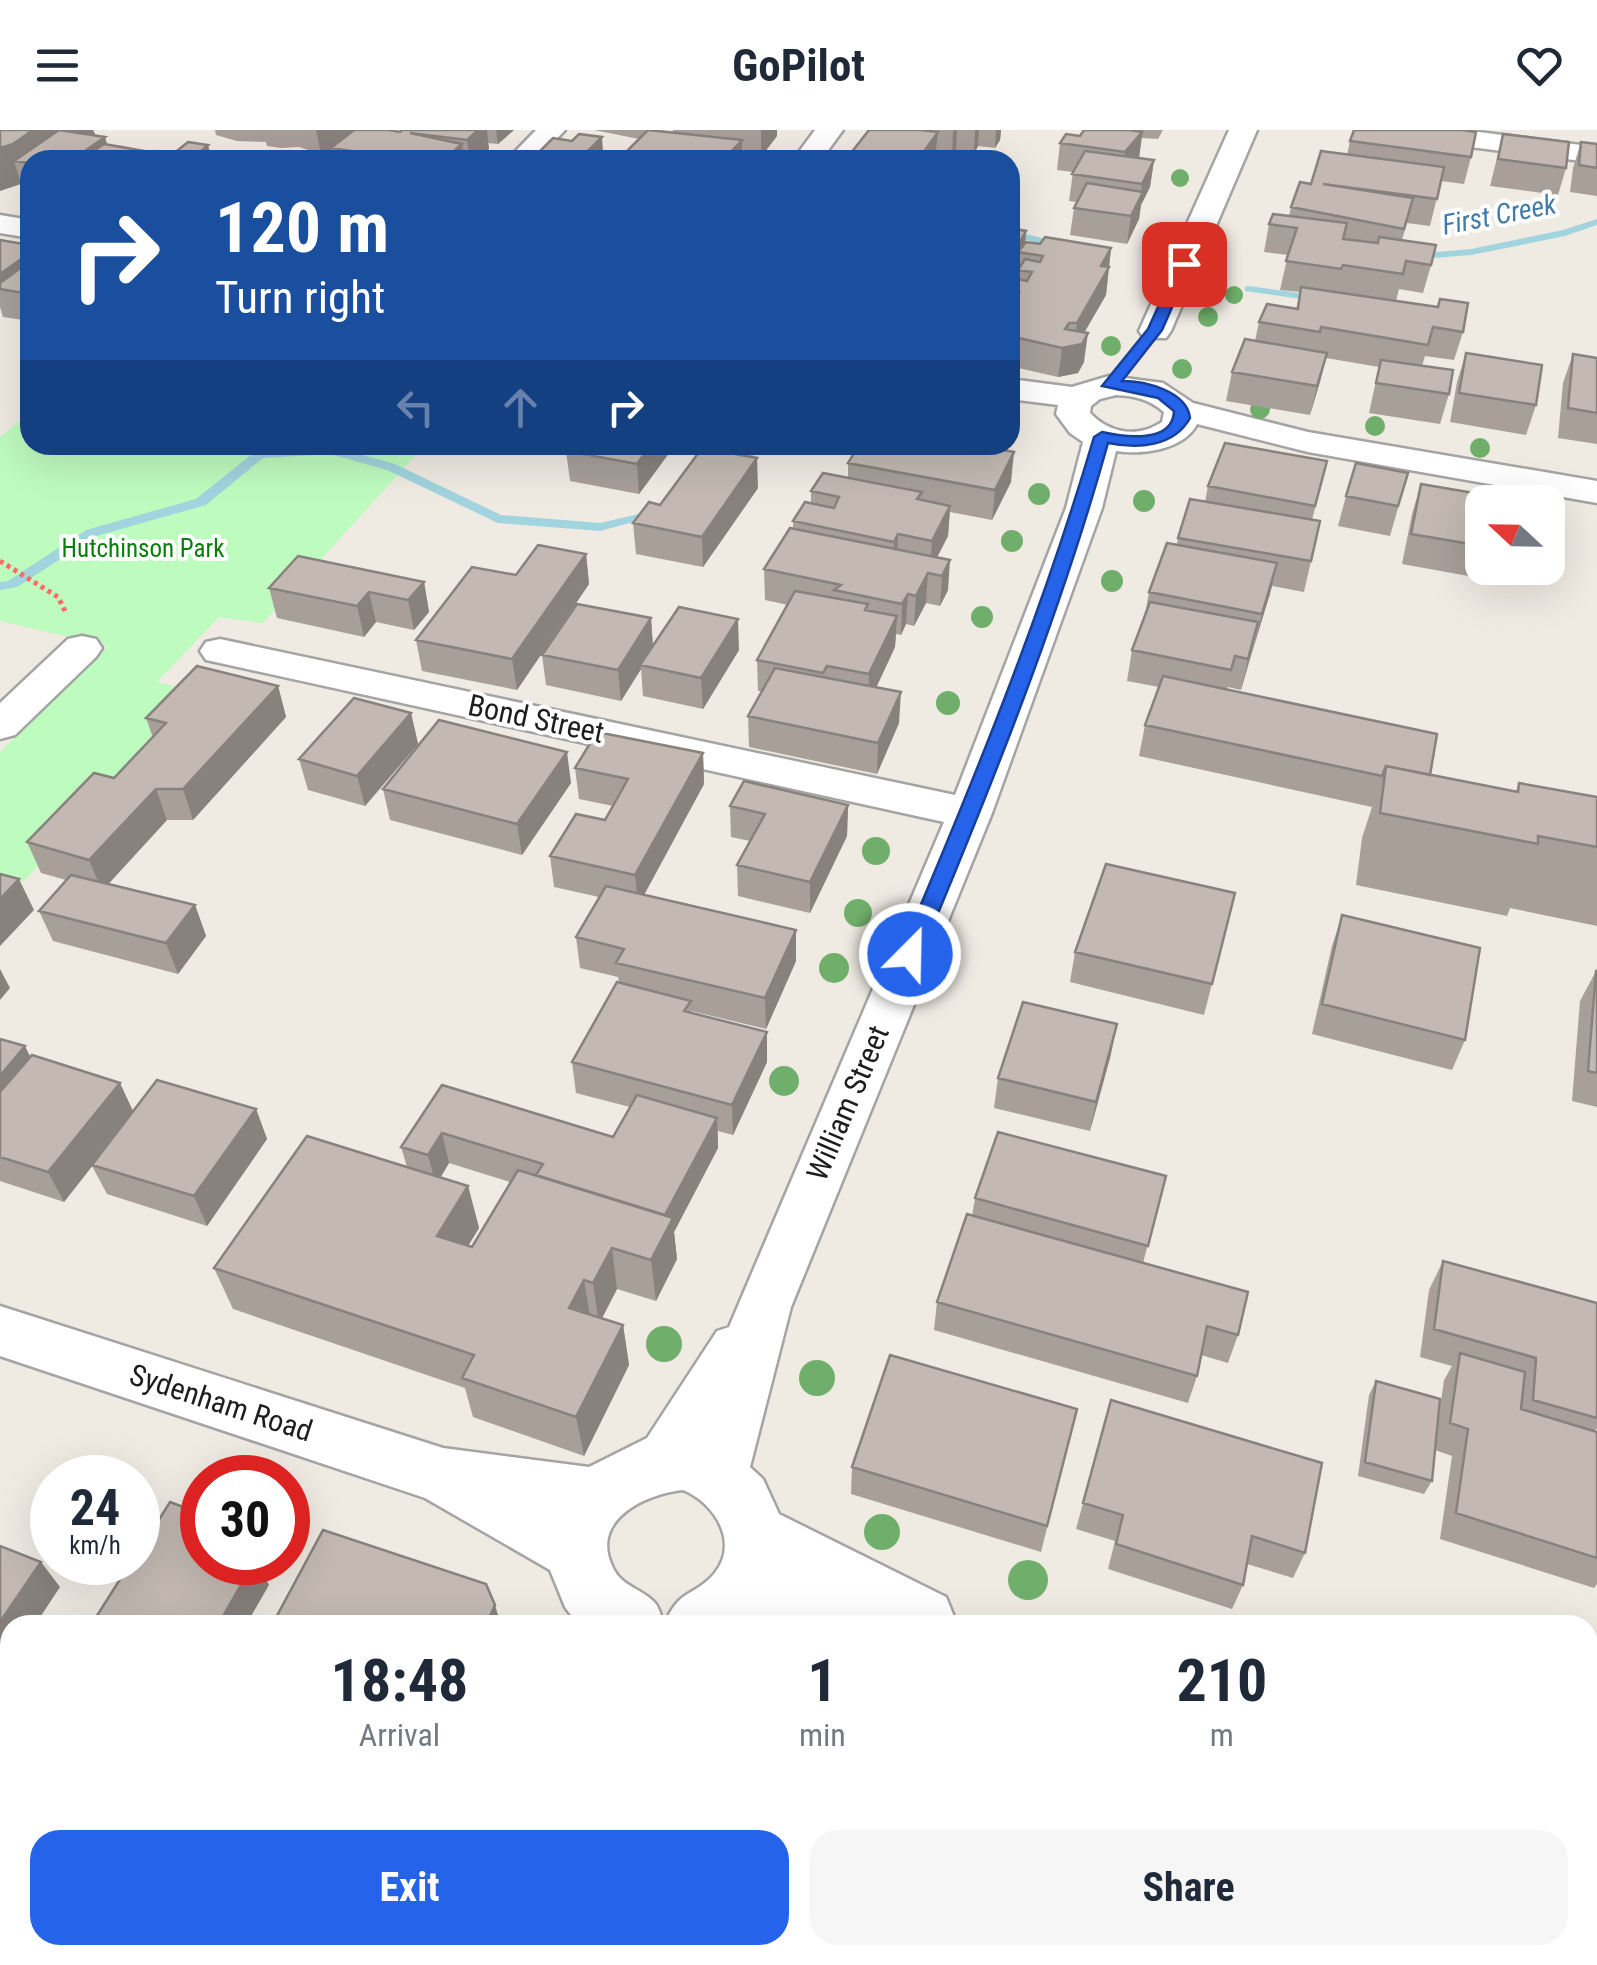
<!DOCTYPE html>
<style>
body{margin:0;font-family:"Roboto Condensed",sans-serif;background:#f6f6f7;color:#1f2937;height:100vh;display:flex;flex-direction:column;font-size:38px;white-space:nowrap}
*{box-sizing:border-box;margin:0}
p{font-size:32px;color:#747a83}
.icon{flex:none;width:55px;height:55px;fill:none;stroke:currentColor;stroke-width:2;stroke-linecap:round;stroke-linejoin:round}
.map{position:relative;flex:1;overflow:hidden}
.drawer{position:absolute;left:0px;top:1485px;width:1598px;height:350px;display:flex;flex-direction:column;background:#fff;border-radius:30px 30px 0 0;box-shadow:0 10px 40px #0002}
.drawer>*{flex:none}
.banner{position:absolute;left:20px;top:20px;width:1000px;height:305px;border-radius:30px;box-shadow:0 10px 40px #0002;background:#1a4fa0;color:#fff;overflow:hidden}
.needle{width:65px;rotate:292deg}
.fabs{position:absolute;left:1465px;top:355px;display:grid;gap:20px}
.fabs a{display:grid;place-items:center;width:100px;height:100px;border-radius:20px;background:#fff;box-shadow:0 10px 40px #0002;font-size:50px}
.speed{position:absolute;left:30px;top:1325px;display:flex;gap:20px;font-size:50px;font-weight:700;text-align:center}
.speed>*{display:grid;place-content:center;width:130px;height:130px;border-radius:50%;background:#fff;box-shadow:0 10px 40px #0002;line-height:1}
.speed small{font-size:25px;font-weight:400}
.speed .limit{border:15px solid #d22;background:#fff;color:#111}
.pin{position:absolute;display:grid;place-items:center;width:85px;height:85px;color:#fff;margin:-42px;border-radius:20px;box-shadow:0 5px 15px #0006}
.me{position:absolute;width:110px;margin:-55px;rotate:23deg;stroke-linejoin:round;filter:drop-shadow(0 0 8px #0008)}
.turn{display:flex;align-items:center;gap:35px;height:210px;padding:0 30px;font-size:45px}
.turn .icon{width:130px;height:130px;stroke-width:2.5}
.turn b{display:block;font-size:70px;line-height:85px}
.lanes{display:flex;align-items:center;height:95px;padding:0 30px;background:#0003;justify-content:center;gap:50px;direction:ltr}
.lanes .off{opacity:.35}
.eta{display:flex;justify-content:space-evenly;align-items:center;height:170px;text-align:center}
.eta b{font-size:60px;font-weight:700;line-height:70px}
.action{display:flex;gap:20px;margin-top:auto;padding:20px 30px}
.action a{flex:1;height:115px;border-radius:30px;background:#2563eb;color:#fff;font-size:40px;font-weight:700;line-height:115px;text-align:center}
.action a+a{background:#f6f6f7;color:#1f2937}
header{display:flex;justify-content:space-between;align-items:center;height:130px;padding:0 30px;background:#fff;font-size:45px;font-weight:700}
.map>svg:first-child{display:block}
.park{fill:#bdfbbe}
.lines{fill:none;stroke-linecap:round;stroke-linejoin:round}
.stream{fill:#a1d4de;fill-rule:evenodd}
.minor-casing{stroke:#a4a4a4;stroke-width:5}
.path{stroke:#fe6a64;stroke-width:5;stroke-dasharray:4 4;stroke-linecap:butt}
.minor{fill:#fff;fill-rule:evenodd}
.tree{fill:#70af6b}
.wall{fill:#a89f99;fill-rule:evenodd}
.shaded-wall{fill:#88827d}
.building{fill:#c3b9b2;stroke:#88827d;stroke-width:2.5}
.route{fill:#2563eb;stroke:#184099;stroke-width:2.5}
.labels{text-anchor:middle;stroke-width:8;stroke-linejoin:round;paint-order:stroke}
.far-park-label{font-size:25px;fill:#087f0a;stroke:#fff}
.far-water-label{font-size:28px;font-style:italic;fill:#437ba8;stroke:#fff}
.street-label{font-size:30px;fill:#1d1d1d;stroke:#fff}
</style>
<header><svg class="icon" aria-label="menu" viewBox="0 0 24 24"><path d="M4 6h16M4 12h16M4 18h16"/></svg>GoPilot<svg class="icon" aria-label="heart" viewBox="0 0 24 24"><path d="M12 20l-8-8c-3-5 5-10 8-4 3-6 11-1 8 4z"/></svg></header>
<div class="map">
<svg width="1597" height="1835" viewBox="0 0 1597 1835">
<rect width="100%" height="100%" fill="#efeae2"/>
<path class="park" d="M23,288L30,289V315H425L263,493L219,487L157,552L197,562L23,752L0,746V622L108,516L0,491V307Z"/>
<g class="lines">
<path class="stream" d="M1597,89V95L1565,106L1471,125L1433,128L1419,139L1410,137L1426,123L1471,119L1563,100Z
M1010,100L1066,114L1067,116L1062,119L1010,106Z
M1249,156L1322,166L1327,169L1322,172L1245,161V157Z
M330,316L395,334L501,385L600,393L656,380L662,384L600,401L498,393L387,340L330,324L263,328L206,375L96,406L17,457L0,460V452L8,451L86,400L196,369L256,321Z
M753,316L763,319L732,341H724V335Z"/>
<g class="minor-casing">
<path id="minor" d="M536,0H565L537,30H507Z
M815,0H843L821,30H793Z
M1229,0H1257L1171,201L1166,208H1144L1139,201Z
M1384,0H1463L1597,17V33L1398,8Z
M0,85L30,90V108L0,103Z
M1109,246L1163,253L1193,273L1308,302L1597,351V373L1308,322L1197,294C1184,320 1142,325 1116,321L1102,378L992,683L791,1177L750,1337L763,1349L779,1384L946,1467L955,1489L953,1495H780L756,1491L749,1495H578L565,1477L550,1440L425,1368L0,1226V1176L443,1318L589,1337L647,1308L717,1201L729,1197L944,692L220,533L206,530L200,521L206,512L220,509L955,665L1066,378L1083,312L1070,303L1056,284L1058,275L1010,269V249L1072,257ZM1116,265C1135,266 1149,269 1164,282L1162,292C1138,308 1110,304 1090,283L1091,276L1100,269ZM683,1360C715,1373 740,1413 714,1444C693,1468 680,1457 664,1495C662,1489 659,1477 655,1473C643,1459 622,1457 613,1438C589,1390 645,1364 683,1360Z
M82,506L96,509L102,518L96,527L15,605L0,609V573L68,509Z
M1588,1675L1597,1679V1749L1588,1745Z
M469,1825H541L537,1835H465Z"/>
</g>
<path class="path" d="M0,431L58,467L65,481"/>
<use href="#minor" class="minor"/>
</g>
<g class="tree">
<circle cx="1180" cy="48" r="9"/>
<circle cx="1234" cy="165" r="9"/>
<circle cx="1208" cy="187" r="10"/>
<circle cx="1111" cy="216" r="10"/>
<circle cx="1182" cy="239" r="10"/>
<circle cx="1260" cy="279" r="10"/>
<circle cx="1375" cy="296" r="10"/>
<circle cx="1480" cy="318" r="10"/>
<circle cx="1039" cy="364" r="11"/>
<circle cx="1144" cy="371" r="11"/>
<circle cx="1012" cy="411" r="11"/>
<circle cx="1112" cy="451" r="11"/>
<circle cx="982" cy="487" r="11"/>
<circle cx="948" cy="573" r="12"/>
<circle cx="876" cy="721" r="14"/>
<circle cx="858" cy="783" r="14"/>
<circle cx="834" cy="838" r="15"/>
<circle cx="784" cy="951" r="15"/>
<circle cx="664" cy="1214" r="18"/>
<circle cx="817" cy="1248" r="18"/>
<circle cx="882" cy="1402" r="18"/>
<circle cx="1028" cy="1450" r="20"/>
</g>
<path class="wall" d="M0,0H93L95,4L93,6L107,15L150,22L151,24L212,30H30V59L22,58Z
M215,0H389L400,2L402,0H514L498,14L488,13L489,19L477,30H334L332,23L321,24L299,17L281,18L267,16L266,12L237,11L216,5Z
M594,0H657L673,2V0H777V6L761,27L742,25L745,26V30H621L620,28L639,9Z
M869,0H1001L1000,10L995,18L978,16L974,24L956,21L952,27L936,25L935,30H851V23Z
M1084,0H1163L1158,9L1141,8L1139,28L1154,30L1150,57L1141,75L1139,89L1127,114L1070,105L1074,78L1076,72L1069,71L1073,42L1057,40L1060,13L1080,6Z
M1503,4L1566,38L1558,65L1490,56Z
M1350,11L1471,27L1464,54L1441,51L1430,96L1407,93L1402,110L1431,135L1423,163L1399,159L1396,171L1437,177L1440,169L1463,202L1454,230L1425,226L1422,236L1449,264L1440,294L1369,283L1379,237L1326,228L1310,285L1226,271L1232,242L1255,211L1259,192L1296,179L1300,162L1280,160L1288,125L1264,122L1269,94L1289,86L1291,77L1311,54L1347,25Z
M1581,12L1597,14V66L1570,62L1573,38Z
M1010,98L1025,113L1111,118L1106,165L1084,203V232L1078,243L1058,247L1010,236V150L1016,149L1018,128L1014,135L1010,134Z
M0,110L30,115V191L3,187L0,177Z
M1466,223L1536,275L1526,305L1450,292L1457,252Z
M1573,224L1597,228V314L1558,308L1563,253Z
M540,315H568L564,320Z
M571,315H675L639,364L570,351L566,321Z
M859,315H1010L1007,320L1011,352L992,390L950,382L948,406L937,427L948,460L940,476L926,473L914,496L906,494L901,505L896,504L895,517L876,558L899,593L877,644L749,617L748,586L762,561H758L757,530L788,475L765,470L764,439L793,399V391L811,374V361L848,348V333Z
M1327,331L1312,390L1311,431L1304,462L1272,456L1241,560L1228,557L1227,560L1430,645L1516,661L1519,653L1597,667V796L1510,778L1507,786L1356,755L1362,708L1372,677L1139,626L1145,595L1159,557L1127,551L1132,520L1144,490L1149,462L1177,414L1178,408L1205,372L1208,356Z
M1408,343L1390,406L1338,396L1346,366Z
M1421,354L1482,372V438H1489L1485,449L1402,434L1412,384Z
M758,358L703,437L636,424L633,393L660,375Z
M586,424L589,454L517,560L422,541L416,510L516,445Z
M424,452L429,482L414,500L376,492L364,507L277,488L269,458Z
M651,488L653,516L739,520L703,579L643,566L641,539L621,571L546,555L542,525Z
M278,556L286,587L193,690H167L108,754L195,775L206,806L178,844L53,811L39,781L66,750L41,743L27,712L114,648L153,608L146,588Z
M411,583L418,614L365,676L308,660L299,629Z
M703,623L704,654L644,765L796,800V831L766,899L691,881L692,883L767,932L733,1005L718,1001V1018L674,1102L677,1129L656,1171L617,1159L602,1188L623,1195L629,1235L584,1326L473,1287L465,1258L233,1179L214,1138L407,1037L401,1017L442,955L613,1007L630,977L576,963L572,932L619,852L618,847L580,838L576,807L599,767L554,757L550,726L605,690L613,676L579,669L575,638ZM449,1033L510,1052L472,1117L468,1116L479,1098L468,1056L440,1048Z
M571,653L522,725L390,690L383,659Z
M848,675L847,706L810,783L738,766L737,735L750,711L731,707L730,676Z
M1235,763L1204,885L1070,852L1075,822Z
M1342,785L1465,910L1452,940L1312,904L1332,816Z
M1596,841H1597V977L1572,971L1580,871Z
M0,909L133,981L256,979L267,1009L207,1096L107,1064L92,1036L64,1072L0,1051Z
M1111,924L1090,1001L994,978L998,948Z
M1166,1046L1143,1133L1238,1205L1228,1233L1201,1225L1197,1246L1188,1273L934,1200L937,1172L972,1086L975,1068Z
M1443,1131L1597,1173V1298L1595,1301L1597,1302V1454L1594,1458L1440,1409L1452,1326L1435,1320L1432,1351L1424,1364L1358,1346L1369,1265L1376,1251L1435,1314L1444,1250L1452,1236L1420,1227L1429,1160Z
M1111,1270L1305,1423L1293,1448L1247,1434L1243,1455L1232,1479L1108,1439L1115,1411L1076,1399Z
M1077,1279L1041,1422L851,1364L852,1337Z
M1124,1825H1387V1835H1123Z"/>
<path class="shaded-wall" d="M33,0H93L95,4L58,30L14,31L21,54L0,61V18Z
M316,0H366L331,18L332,23L321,24Z
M478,0H487L489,19L477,30H470L467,10Z
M496,0H514L498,14Z
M761,0H777V6L761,27Z
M957,0L956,21L952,27L953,1Z
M975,0H979L978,16L974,24Z
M996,0H1001L1000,10L995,18Z
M1140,0H1143L1139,28L1121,49L1125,22L1139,6Z
M938,2L935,30H918Z
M105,7L112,30H72Z
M602,7L603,21L594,30H579Z
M742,10V28L745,26V30H729V24Z
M462,14L464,30H444Z
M208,15L212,30H191Z
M1154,30L1150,57L1141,75L1139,89L1127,114L1131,86L1140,68L1142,54Z
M1026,101L1025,115L1018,122V128L1014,135L1015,121Z
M1111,118L1106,165L1077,215L1088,203L1084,232L1078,243L1058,247L1065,199L1069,193L1066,217L1074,216L1077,193L1101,136Z
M30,123V158L3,160L0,151V144Z
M1327,223L1320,252L1310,285L1317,256Z
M1016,278L1013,307L1010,314V290Z
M651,315H675L639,364L637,334Z
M1014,322L1011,352L992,390L995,360Z
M757,328L758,358L703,437L702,407Z
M950,376L948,406L930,441L932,411Z
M898,404L897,435L893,442L894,412Z
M586,424L589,454L517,560L512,529Z
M950,430L948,460L940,476L942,446Z
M1277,433L1270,464L1254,515L1262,484Z
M928,443L926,473L914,496L916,466Z
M424,452L429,482L414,500L408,470Z
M369,462L376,492L364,507L357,476Z
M908,464L906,494L901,505L902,474Z
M897,486L895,517L868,575L869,544Z
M651,488L653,519L640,535L641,539L621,571L618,540Z
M738,489L739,520L703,579L701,548Z
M1258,492L1251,523L1241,560L1248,529Z
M278,556L286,587L193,690L183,659Z
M901,562L899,593L877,644L878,613Z
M411,583L418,614L365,676L357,646Z
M567,622L571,653L522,725L517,694Z
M703,623L704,654L638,776L635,745Z
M156,659L167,690L102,761L89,730Z
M848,675L847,706L810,783V752Z
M19,749L34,780L0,816V769Z
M195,775L206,806L178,844L166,813Z
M796,800V831L766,899L765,868Z
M0,839L10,858L0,870Z
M1117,894L1111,924L1090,1001L1096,972Z
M767,902V932L733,1005L732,975Z
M25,916L40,947L0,995V946Z
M120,953L134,983L64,1072L48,1042Z
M256,979L267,1009L207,1096L194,1066Z
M717,988L718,1018L674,1102L677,1129L656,1171L651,1130L662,1090Z
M442,1003L449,1033L436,1055L428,1025Z
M468,1056L479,1098L449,1147L437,1106Z
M612,1118L617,1159L599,1194L593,1153Z
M584,1150L591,1191L569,1178Z
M623,1195L629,1235L584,1326L576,1287Z
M41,1432L60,1457L35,1495H10V1532L0,1547V1492Z
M254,1432H257L269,1455L246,1495H226L222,1488Z
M495,1475L501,1495H486Z"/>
<path class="building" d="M0,0H33L13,14L0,18Z
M59,0L105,7L72,30H30V33L14,31Z
M354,0H389L400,2L402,0H478L467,10L410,3L462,14L444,30H412L331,18Z
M648,0L742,10L729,24L745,26L741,30H636L620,28Z
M869,0H920L938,2L918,30H888L851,23Z
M1084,0H1129L1142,2L1125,22L1060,13L1066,4L1080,6Z
M1354,0H1462L1476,2L1471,27L1350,11Z
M579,4L602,7L579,30H531L553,8L572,11Z
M1503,4L1569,12L1566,38L1498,29Z
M188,12L208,15L191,30H143L155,21L173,24Z
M1581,12L1597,14V38L1579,35Z
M104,14L150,22L139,30H80Z
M1085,21L1154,30L1142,54L1072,44Z
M1321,21L1444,37L1437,69L1323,54L1413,68L1404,99L1291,77L1300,52L1311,54Z
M234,25L265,30H227Z
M1087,53L1143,62L1131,86L1074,78Z
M1273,84L1347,93L1343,109L1378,113L1379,107L1436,115L1431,135L1406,131L1403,144L1343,135L1341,139L1286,131L1297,98L1269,94Z
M1010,98L1026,101L1015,121L1010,120Z
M1045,107L1111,118L1101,136L1109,137L1077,193H1069L1065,199L1088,203L1082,214L1062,218L1010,206V169L1014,170L1019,162L1010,161V150L1012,148L1027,151L1032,142L1018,140L1025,129L1040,132L1043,126L1018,122L1026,112L1040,114Z
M0,110L30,115V123L0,144Z
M30,131V164L0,159V153Z
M1301,157L1438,177L1440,169L1468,173L1463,202L1433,197L1428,215L1321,197L1320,202L1259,192L1267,174L1298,179Z
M1245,209L1327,223L1317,256L1232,242Z
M1466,223L1542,235L1536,275L1459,263Z
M1573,224L1597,228V283L1568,278Z
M1381,230L1453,240L1449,264L1376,253Z
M1010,277L1016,278L1010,290Z
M1225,313L1327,331L1315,376L1208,356Z
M571,315H651L637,334L566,321Z
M859,315H976L1014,322L995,360L848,333Z
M702,318L757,328L702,407L633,393L649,372L660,375Z
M1356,333L1408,343L1398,376L1346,366Z
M823,343L922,362L917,369L950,376L932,411L898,404L894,412L793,391L805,372L834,378L839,367L811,361Z
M1421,354L1503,368L1502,372H1482V416L1411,404Z
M1190,369L1320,391L1311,431L1178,408Z
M790,398L950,430L942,446L928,443L916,466L908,464L902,474L834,460L841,455L764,439Z
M1167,413L1277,433L1262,484L1149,462Z
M538,415L586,424L512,529L416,510L472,437L516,445Z
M298,426L424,452L408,470L369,462L357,476L269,458Z
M795,461L868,474L865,480L897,486L869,544L827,536L823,543L757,530Z
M1150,472L1258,492L1248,529L1235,526L1231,540L1132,520Z
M577,474L651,488L618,540L542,525Z
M679,477L738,489L701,548L640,535Z
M197,536L278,556L183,659H156L89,730L27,712L94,643L114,648L166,593L146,588Z
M775,538L901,562L878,613L748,586Z
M1163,546L1437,604L1430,645L1386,636L1382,646L1145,595Z
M354,568L411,583L357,646L299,629Z
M439,590L567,622L517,694L383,659Z
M597,602L703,623L635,745L550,726L576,684L605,690L628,649L575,638Z
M1386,636L1518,662L1519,653L1597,667V717L1538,706V714L1380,683Z
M744,651L848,675L810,752L737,735L765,684L730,676Z
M1106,734L1235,763L1212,854L1075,822Z
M0,744L19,749L0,769Z
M71,745L195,775L166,813L39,781Z
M606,756L796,800L765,868L616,833L624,819L576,807Z
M1342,785L1480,818L1465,910L1322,874Z
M1596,841H1597V943L1588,941Z
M617,852L691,871L684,881L767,902L732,975L572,932Z
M1023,872L1117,894L1096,972L998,948Z
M0,909L25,916L0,946Z
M32,925L120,953L48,1042L0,1027V962Z
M157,950L256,979L194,1066L92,1035Z
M442,955L613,1007L637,965L717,988L665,1085L536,1045L543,1034L442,1003L428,1025L401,1017Z
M998,1002L1166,1046L1148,1116L975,1068Z
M307,1006L468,1056L437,1106L472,1117L518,1040L673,1088L651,1130L612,1118L593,1153L584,1150L569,1178L623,1195L576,1287L462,1248L474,1225L214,1138Z
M967,1084L1248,1162L1238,1205L1207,1196L1197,1246L937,1172Z
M1443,1131L1597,1173V1288L1533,1270L1536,1228L1434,1199Z
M1460,1223L1525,1242L1521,1279L1597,1302V1428L1456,1383L1468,1299L1450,1293Z
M890,1225L1077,1279L1047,1396L852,1337Z
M1376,1251L1440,1269L1432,1351L1365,1332Z
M1111,1270L1322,1333L1305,1423L1252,1406L1243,1455L1116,1414L1123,1385L1083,1373Z
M170,1372L202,1384V1432H254L222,1488L242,1495H91L131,1432H138V1423Z
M323,1400L486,1454L495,1475L486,1495H272Z
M0,1416L41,1432L0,1492Z
M0,1787L10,1792V1825H90L114,1835H0Z
M1035,1825H1121L1119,1835H1033Z
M1149,1825H1387V1835H1180Z"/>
<path class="route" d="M1179,131L1191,134L1162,200L1122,251C1145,251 1187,261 1190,288C1174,317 1138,319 1108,313C1059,488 991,657 921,824L918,830H903L900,824C972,655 1042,484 1094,307L1102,302C1124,307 1173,314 1174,281L1158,268L1102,256L1148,199Z"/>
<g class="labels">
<g class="far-park-label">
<text x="143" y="427">Hutchinson Park</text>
</g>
<g class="far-water-label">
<text transform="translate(1499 84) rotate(-11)" y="10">First Creek</text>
</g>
<g class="street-label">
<text transform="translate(536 589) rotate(12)" y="10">Bond Street</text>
<text transform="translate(848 973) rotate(-67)" y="10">William Street</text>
<text transform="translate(221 1273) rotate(18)" y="10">Sydenham Road</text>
</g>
</g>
</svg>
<div class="fabs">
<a><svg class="needle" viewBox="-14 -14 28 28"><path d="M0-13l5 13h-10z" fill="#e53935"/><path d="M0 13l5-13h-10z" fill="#747a83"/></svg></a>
</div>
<div class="speed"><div>24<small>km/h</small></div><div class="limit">30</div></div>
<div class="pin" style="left:1184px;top:134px;background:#d93025"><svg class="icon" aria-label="arrive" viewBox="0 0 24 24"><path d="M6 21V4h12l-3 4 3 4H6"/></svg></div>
<svg class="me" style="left:910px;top:824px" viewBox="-20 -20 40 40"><circle r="17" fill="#2563eb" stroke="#fff" stroke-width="3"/><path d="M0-11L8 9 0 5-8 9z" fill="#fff"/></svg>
<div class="banner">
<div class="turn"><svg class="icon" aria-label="right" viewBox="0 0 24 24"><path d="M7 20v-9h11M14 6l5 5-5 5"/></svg><div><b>120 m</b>Turn right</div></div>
<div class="lanes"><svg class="icon off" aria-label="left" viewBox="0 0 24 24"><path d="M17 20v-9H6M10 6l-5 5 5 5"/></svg><svg class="icon off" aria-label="ahead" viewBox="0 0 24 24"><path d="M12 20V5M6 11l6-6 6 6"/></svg><svg class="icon" aria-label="right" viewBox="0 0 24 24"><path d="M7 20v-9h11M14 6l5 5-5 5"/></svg></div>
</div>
<section class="drawer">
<div class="eta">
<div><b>18:48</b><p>Arrival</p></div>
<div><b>1</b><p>min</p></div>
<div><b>210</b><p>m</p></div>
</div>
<div class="action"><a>Exit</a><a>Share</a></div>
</section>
</div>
